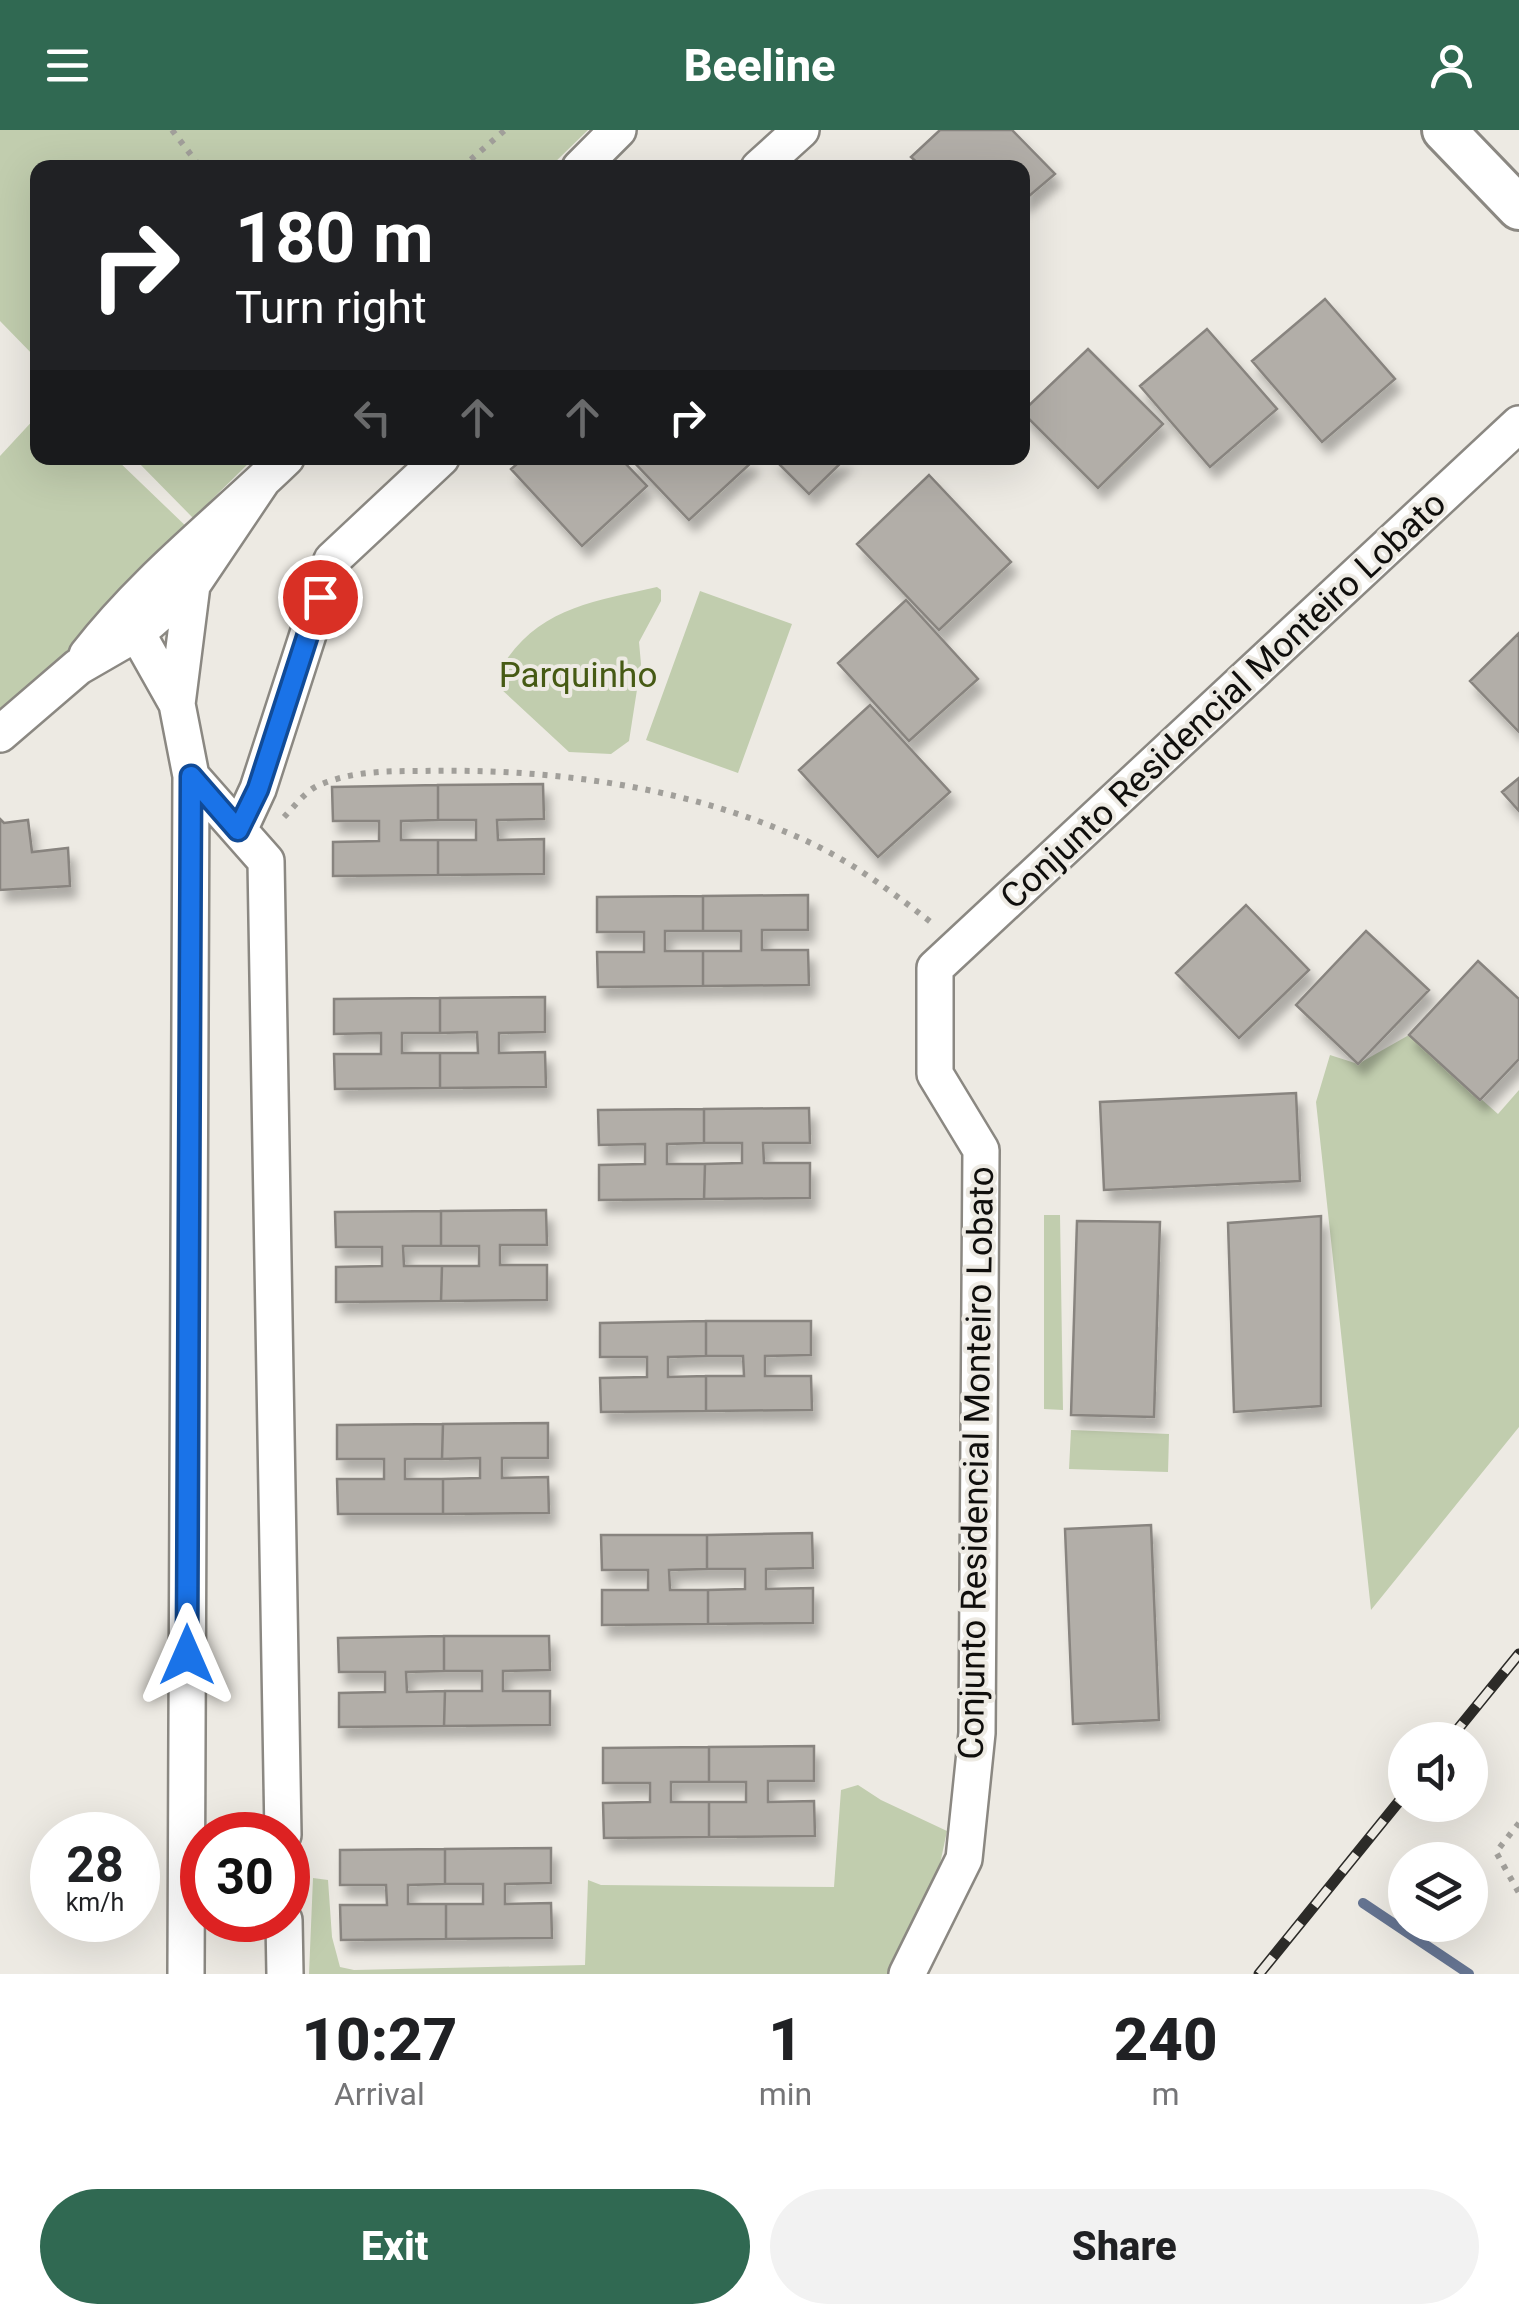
<!DOCTYPE html>
<style>
body{margin:0;font-family:Roboto,sans-serif;background:#f2f2f2;color:#202124;height:100vh;display:flex;flex-direction:column;font-size:38px;white-space:nowrap}
*{box-sizing:border-box;margin:0}
p{font-size:32px;color:#757577}
.icon{flex:none;width:55px;height:55px;fill:none;stroke:currentColor;stroke-width:2;stroke-linecap:round;stroke-linejoin:round}
.map{position:relative;height:1844px;overflow:hidden}
.details{display:flex;flex-direction:column;background:#fff;flex:1}
.details>*{flex:none}
.hud{position:absolute;left:30px;top:30px;width:1000px;height:305px;border-radius:20px;box-shadow:0 10px 40px #0002;background:#202124;color:#fff;overflow:hidden}
.controls{position:absolute;left:1388px;top:1592px;display:grid;gap:20px}
.controls a{display:grid;place-items:center;width:100px;height:100px;border-radius:50%;background:#fff;box-shadow:0 10px 40px #0002;font-size:50px}
.speed{position:absolute;left:30px;top:1682px;display:flex;gap:20px;font-size:50px;font-weight:700;text-align:center}
.speed>*{display:grid;place-content:center;width:130px;height:130px;border-radius:50%;background:#fff;box-shadow:0 10px 40px #0002;line-height:1}
.speed small{font-size:25px;font-weight:400}
.speed .limit{border:15px solid #d22;background:#fff;color:#111}
.pin{position:absolute;display:grid;place-items:center;width:85px;height:85px;color:#fff;margin:-42px;border:5px solid #fff;border-radius:50%;box-shadow:0 2px 10px #0007}
.me{position:absolute;width:110px;margin:-55px;rotate:0deg;stroke-linejoin:round;filter:drop-shadow(0 0 8px #0008)}
.turn{display:flex;align-items:center;gap:35px;height:210px;padding:0 40px;font-size:45px}
.turn .icon{width:130px;height:130px;stroke-width:2.5}
.turn b{display:block;font-size:70px;line-height:85px}
.lanes{display:flex;align-items:center;height:95px;padding:0 40px;background:#0003;justify-content:center;gap:50px;direction:ltr}
.lanes .off{opacity:.35}
.eta{display:flex;justify-content:space-evenly;align-items:center;height:170px;text-align:center}
.eta b{font-size:60px;font-weight:800;line-height:70px}
.primary-button{display:flex;gap:20px;margin-top:auto;padding:20px 40px}
.primary-button a{flex:1;height:115px;border-radius:60px;background:#306952;color:#fff;font-size:40px;font-weight:800;line-height:115px;text-align:center}
.primary-button a+a{background:#f2f2f2;color:#202124}
header{display:flex;justify-content:space-between;align-items:center;height:130px;padding:0 40px;background:#306952;color:#fff;font-size:45px;font-weight:800}
.map>svg:first-child{display:block}
.green{fill:#c1cdae}
.lines{fill:none;stroke-linecap:round;stroke-linejoin:round}
.stream{stroke:#657491;stroke-width:10}
.building{fill:#b2aea8;stroke:#88847f;stroke-width:2.5;filter:url(#shadow)}
.minor-casing{stroke:#8b8882;stroke-width:40}
.tertiary-casing{stroke:#8b8882;stroke-width:48}
.path{stroke:#a19f9a;stroke-width:6;stroke-dasharray:5 8;stroke-linecap:butt}
.minor{stroke:#fff;stroke-width:35}
.tertiary{stroke:#fff;stroke-width:42}
.rail-casing{stroke:#2c2b28;stroke-width:11}
.rail{stroke:#edeae3;stroke-width:8;stroke-dasharray:22;stroke-linecap:butt}
.route-casing{stroke:#114b97;stroke-width:25}
.route{stroke:#1a73e8;stroke-width:18}
.labels{text-anchor:middle;stroke-width:8;stroke-linejoin:round;paint-order:stroke}
.park-label{font-size:35px;fill:#465a14;stroke:#edeae3}
.street-label{font-size:35px;fill:#0f0e0c;stroke:#edeae3}
</style>
<header><svg class="icon" aria-label="menu" viewBox="0 0 24 24"><path d="M4 6h16M4 12h16M4 18h16"/></svg>Beeline<svg class="icon" aria-label="person" viewBox="0 0 24 24"><circle cx="12" cy="8" r="4"/><path d="M4 21q1-7 8-7t8 7"/></svg></header>
<div class="map">
<svg width="1519" height="1844" viewBox="0 0 1519 1844">
<defs>
<filter id="shadow"><feDropShadow dx="6" dy="11" stdDeviation="5" flood-color="#0004"/></filter>
</defs>
<rect width="100%" height="100%" fill="#edeae3"/>
<path class="green" d="M0,0H588L550,37L38,38L37,229L0,191Z
M37,286L38,328H115L191,401L0,596V326Z
M134,328H254L193,388Z
M657,457L661,460V471L639,512L641,534L629,611L611,624L569,622L501,559L498,543C535,478 591,472 657,457Z
M700,461L792,494L738,643L646,610Z
M1409,905L1498,984L1519,960V1297L1371,1480L1316,972L1330,925L1358,934Z
M1044,1085H1060L1063,1280L1044,1279Z
M1071,1300L1169,1304L1168,1342L1069,1339Z
M858,1655L881,1670L947,1701L940,1734L889,1844H309L313,1748L328,1750L332,1807L340,1837L354,1840L585,1835L588,1750L601,1755L834,1757L841,1660Z"/>
<g class="lines">
<path class="stream" d="M1363,1773L1469,1844"/>
</g>
<path class="building" d="M940,0H1012L1055,44L1022,72V38H923L911,27Z
M1325,169L1395,249L1322,312L1252,231Z
M1207,199L1277,279L1210,337L1140,256Z
M1088,219L1163,294L1098,358L1022,282Z
M524,328H620L647,356L582,416L511,339Z
M630,328H748L752,332L689,390Z
M773,328H846L809,364Z
M929,345L1011,432L939,500L857,414Z
M906,470L978,549L909,611L838,533Z
M1519,503V602L1470,551Z
M870,575L950,662L878,727L799,640Z
M1519,648V681L1502,662Z
M543,654L544,689L497,690L498,710L544,709V744L438,745V710H476V690H438V655Z
M438,655V690L401,691V710H438V745L333,746V712L379,711V691H333L332,657Z
M0,689L4,693L28,690L32,722L68,718L70,756L0,760Z
M808,765V800H762V820H808L809,855L703,856V821H741V801H703V766Z
M703,766V801H665V821H703V856L598,857L597,822H644V802H597V767Z
M1246,775L1309,840L1239,908L1176,843Z
M1366,801L1429,860L1358,934L1296,875Z
M1478,831L1519,869V929L1480,970L1409,905Z
M545,867V902L499,903V923L545,922L546,957L440,958V923H478L477,902L440,903V868Z
M440,868V903H402V923H440V958L335,959L334,924H381V903L334,904V869Z
M1296,963L1300,1051L1104,1060L1100,972Z
M809,978L810,1013H763L764,1033H810V1068L704,1069L705,1034L742,1033V1013H704V979Z
M704,979V1013L667,1014V1034H705L704,1069L599,1070V1035L645,1034V1014L599,1015L598,980Z
M546,1080L547,1115H500V1135H547V1170L441,1171L442,1136H479V1116H441V1081Z
M441,1081V1116H403L404,1136H442L441,1171L336,1172V1137L382,1136V1117H336L335,1082Z
M1321,1086V1276L1234,1282L1228,1093Z
M1077,1091L1160,1092L1154,1287L1071,1285Z
M706,1191V1226L668,1227V1247L706,1246V1281L601,1282L600,1248L647,1247V1227H600V1193Z
M706,1191H811V1225L765,1226V1246H811L812,1280L706,1281V1246H744L743,1226H706Z
M548,1293V1328H502V1348L548,1347L549,1383L443,1384V1349L480,1348V1328L442,1329L443,1294Z
M443,1294L442,1329H405V1349H443V1384H338L337,1349H384V1329H337V1295Z
M1151,1395L1159,1590L1073,1594L1065,1399Z
M812,1403L813,1438L766,1439V1459L813,1458V1493L708,1494V1460L745,1459V1439H707V1405Z
M601,1405H707V1439L669,1440L670,1460H708V1494L602,1495V1460H648V1440H602Z
M444,1506V1541L406,1542L407,1562L445,1561L444,1596L339,1597V1563L385,1562V1542H339L338,1508Z
M444,1506H549L550,1540L503,1541V1561H550V1595L444,1596L445,1561H482V1541H444Z
M814,1616V1651H768V1672L814,1671L815,1706L709,1707V1672H746V1652H709V1617Z
M709,1617V1652H671V1672H709V1707L604,1708L603,1673L650,1672V1653H603V1618Z
M551,1718V1753L505,1754V1774L551,1773L552,1808L446,1809V1774H483V1754H445V1719Z
M445,1719V1754L408,1755V1774H446V1809L341,1810L340,1775H387L386,1755H340V1720Z"/>
<g class="lines">
<g class="minor-casing">
<path id="minor" d="M580,38L618,0
M759,38L801,0
M141,481L137,503L177,574
M87,525C145,450 219,393 286,328
M0,604L78,537L137,503L192,455L262,351
M191,646L266,731L283,1705
M239,700L258,659L332,430L441,328
M284,1790L285,1844
M186,1844L191,646L177,574L192,455
M907,1844L964,1729L977,1603L981,1020L935,944V838L1519,294"/>
</g>
<g class="tertiary-casing">
<path id="tertiary" d="M1444,0L1519,78"/>
</g>
<path class="path" d="M172,0L201,38
M461,38L505,0
M284,687C294,677 305,662 317,656C351,641 386,641 422,641C549,638 685,656 802,709C852,731 893,763 936,796
M1519,1693L1496,1722L1519,1763"/>
<use href="#minor" class="minor"/>
<use href="#tertiary" class="tertiary"/>
<g class="rail-casing">
<path id="rail" d="M1449,1610L1519,1524
M1259,1844L1405,1664"/>
</g>
<use href="#rail" class="rail"/>
</g>
<g class="lines">
<g class="route-casing">
<path id="route" d="M187,1525L191,646L238,700L258,659L320,467"/>
</g>
<use href="#route" class="route"/>
</g>
<g class="labels">
<g class="park-label">
<text x="578" y="557">Parquinho</text>
</g>
<g class="street-label">
<text transform="translate(1223 570) rotate(-43)" y="12">Conjunto Residencial Monteiro Lobato</text>
<text transform="translate(976 1333) rotate(-89)" y="12">Conjunto Residencial Monteiro Lobato</text>
</g>
</g>
</svg>
<div class="controls">
<a><svg class="icon" aria-label="sound" viewBox="0 0 24 24"><path d="M4 9h4l5-4v14l-5-4H4zM17 9q2 3 0 6"/></svg></a>
<a><svg class="icon" aria-label="layers" viewBox="0 0 24 24"><path d="M12 4l9 5-9 5-9-5zM3 14l9 5 9-5"/></svg></a>
</div>
<div class="speed"><div>28<small>km/h</small></div><div class="limit">30</div></div>
<div class="pin" style="left:320px;top:467px;background:#d93025"><svg class="icon" aria-label="arrive" viewBox="0 0 24 24"><path d="M6 21V4h12l-3 4 3 4H6"/></svg></div>
<svg class="me" style="left:187px;top:1525px" viewBox="-20 -20 40 40"><path d="M0-17L14 15 0 8-14 15z" fill="#1a73e8" stroke="#fff" stroke-width="4"/></svg>
<div class="hud">
<div class="turn"><svg class="icon" aria-label="right" viewBox="0 0 24 24"><path d="M7 20v-9h11M14 6l5 5-5 5"/></svg><div><b>180 m</b>Turn right</div></div>
<div class="lanes"><svg class="icon off" aria-label="left" viewBox="0 0 24 24"><path d="M17 20v-9H6M10 6l-5 5 5 5"/></svg><svg class="icon off" aria-label="ahead" viewBox="0 0 24 24"><path d="M12 20V5M6 11l6-6 6 6"/></svg><svg class="icon off" aria-label="ahead" viewBox="0 0 24 24"><path d="M12 20V5M6 11l6-6 6 6"/></svg><svg class="icon" aria-label="right" viewBox="0 0 24 24"><path d="M7 20v-9h11M14 6l5 5-5 5"/></svg></div>
</div>
</div>
<section class="details">
<div class="eta">
<div><b>10:27</b><p>Arrival</p></div>
<div><b>1</b><p>min</p></div>
<div><b>240</b><p>m</p></div>
</div>
<div class="primary-button"><a>Exit</a><a>Share</a></div>
</section>
